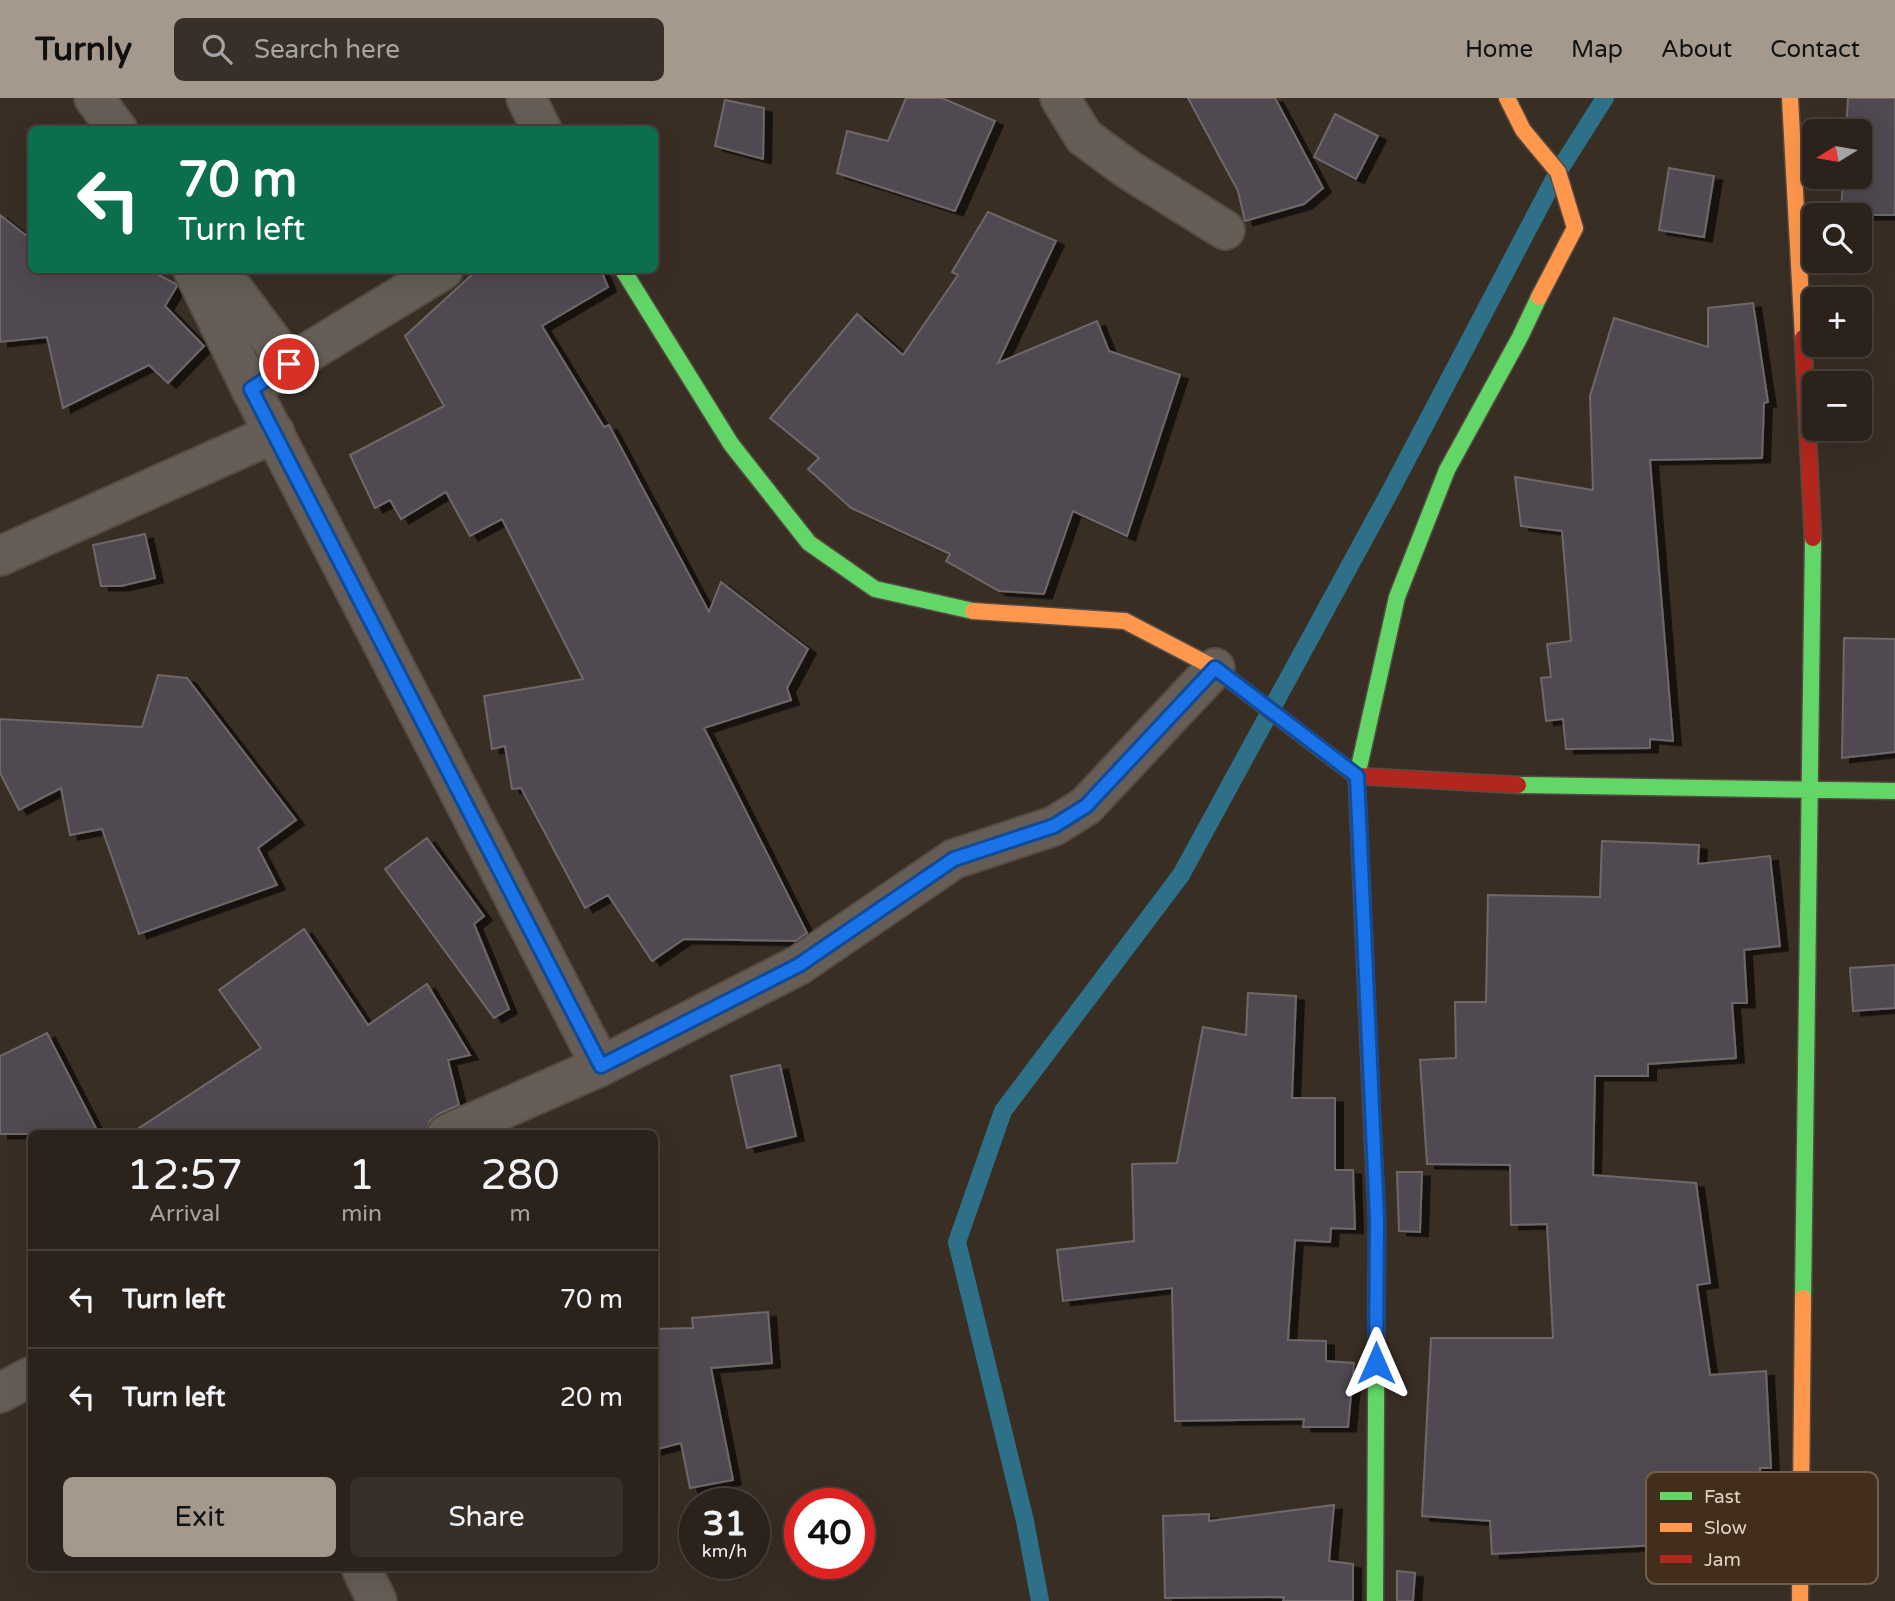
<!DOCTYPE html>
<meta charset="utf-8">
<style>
body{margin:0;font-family:"Varela Round",sans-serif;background:#372f28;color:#f1f3f6;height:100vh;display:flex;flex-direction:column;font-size:26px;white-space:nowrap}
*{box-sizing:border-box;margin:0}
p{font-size:23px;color:#a6a4a3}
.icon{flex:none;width:38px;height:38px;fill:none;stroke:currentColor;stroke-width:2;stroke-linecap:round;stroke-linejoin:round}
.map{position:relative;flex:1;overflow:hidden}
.panel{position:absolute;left:28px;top:1032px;width:630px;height:441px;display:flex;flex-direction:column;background:#2b221b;border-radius:10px;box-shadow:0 7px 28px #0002,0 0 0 2px #473f3a}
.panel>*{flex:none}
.top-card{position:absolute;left:28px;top:28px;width:630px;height:147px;border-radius:10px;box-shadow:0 7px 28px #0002,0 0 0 2px #473f3a;background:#0b6e4f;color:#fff;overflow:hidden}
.needle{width:46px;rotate:259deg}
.controls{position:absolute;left:1802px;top:21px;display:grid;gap:14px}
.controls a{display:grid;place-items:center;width:70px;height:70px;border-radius:10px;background:#2b221b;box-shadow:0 7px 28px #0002,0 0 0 2px #473f3a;font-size:35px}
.speed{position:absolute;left:679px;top:1390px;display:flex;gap:14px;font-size:35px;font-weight:700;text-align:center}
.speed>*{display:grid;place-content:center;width:91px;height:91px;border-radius:50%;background:#2b221b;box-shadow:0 7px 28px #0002,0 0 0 2px #473f3a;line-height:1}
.speed small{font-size:18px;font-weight:400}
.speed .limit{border:10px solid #d22;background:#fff;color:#111}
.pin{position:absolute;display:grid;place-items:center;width:60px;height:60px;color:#fff;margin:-30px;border:4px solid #fff;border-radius:50%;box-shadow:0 2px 7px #0007}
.me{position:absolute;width:77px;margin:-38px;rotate:0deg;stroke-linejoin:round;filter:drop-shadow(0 0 5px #0008)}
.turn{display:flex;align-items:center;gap:24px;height:147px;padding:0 35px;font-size:32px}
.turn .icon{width:91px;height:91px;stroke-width:2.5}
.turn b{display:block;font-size:49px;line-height:60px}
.eta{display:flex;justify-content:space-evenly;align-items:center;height:119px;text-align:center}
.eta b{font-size:42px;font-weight:600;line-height:49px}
.action{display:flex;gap:14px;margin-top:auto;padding:14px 35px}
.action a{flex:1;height:80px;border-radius:10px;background:#a5988d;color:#111;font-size:28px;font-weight:600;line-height:80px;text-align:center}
.action a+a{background:#372f28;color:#f1f3f6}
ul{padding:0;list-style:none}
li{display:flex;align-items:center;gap:21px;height:98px;padding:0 35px;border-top:2px solid #473f3a}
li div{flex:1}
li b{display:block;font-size:26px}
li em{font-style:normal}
header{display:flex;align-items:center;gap:42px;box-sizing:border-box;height:98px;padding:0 35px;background:#a5988d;color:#111}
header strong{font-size:33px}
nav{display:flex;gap:38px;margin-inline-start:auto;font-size:24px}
.search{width:490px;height:63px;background:#372f28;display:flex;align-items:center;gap:18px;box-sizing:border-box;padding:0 24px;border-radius:10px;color:#a6a4a3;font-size:26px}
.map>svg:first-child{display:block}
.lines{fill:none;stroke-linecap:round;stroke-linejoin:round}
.stream{stroke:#2e7087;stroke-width:18}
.building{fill:#514951;stroke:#6e6869;stroke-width:2;filter:url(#shadow)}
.street-casing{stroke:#554b43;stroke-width:42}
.fast-casing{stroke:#554b43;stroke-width:19}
.slow-casing{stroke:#554b43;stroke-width:19}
.jam-casing{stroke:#554b43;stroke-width:19}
.street{stroke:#665e56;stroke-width:38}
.fast{stroke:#63d668;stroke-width:16}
.slow{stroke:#ff974d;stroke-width:16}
.jam{stroke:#b3261e;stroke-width:16}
.route-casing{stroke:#114b97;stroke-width:18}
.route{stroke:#1a73e8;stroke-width:12}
.key{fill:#422e1b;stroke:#715f4e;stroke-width:2}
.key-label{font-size:19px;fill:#dfd1c6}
</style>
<header>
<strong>Turnly</strong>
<div class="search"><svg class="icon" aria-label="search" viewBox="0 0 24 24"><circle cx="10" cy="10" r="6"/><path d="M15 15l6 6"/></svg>Search here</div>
<nav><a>Home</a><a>Map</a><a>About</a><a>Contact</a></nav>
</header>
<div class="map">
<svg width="1895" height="1503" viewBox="0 0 1895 1503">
<defs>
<filter id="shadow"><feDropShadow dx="8" dy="4.5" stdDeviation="0" flood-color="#0009"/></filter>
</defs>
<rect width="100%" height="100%" fill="#392e24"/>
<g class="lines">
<path class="stream" d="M1040,1503L1025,1423L957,1144L1003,1013L1181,777L1392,390L1558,74L1605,0"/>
</g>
<path class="building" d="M906,0H942L995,23L955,113L837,75L847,33L888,43Z
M1188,0H1275L1323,90L1304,106L1245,123L1238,93Z
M1848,0H1895V117H1841L1843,79H1860V33H1846Z
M725,2L764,10L763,61L715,48Z
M1335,16L1378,38L1356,81L1314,59Z
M1669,70L1714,78L1704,139L1659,132Z
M988,114L1056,143L998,265L1097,223L1109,253L1180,277L1127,438L1073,413L1044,496L999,493L946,463L950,456L851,410L808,371L819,360L770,320L857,216L903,257L958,177L952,174Z
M0,117L32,142V172H149L176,186L177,188L165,208L204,248L168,285L149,267L63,310L47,239L0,244Z
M477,172H601L608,189L542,228L604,329L609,327L709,514L721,484L808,551L787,590L791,602L704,630L807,835L795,843L684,841L652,863L608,797L585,810L521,690L512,691L505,648L492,651L484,598L583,581L502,421L470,438L446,394L401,421L390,402L375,410L350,357L444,308L405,238Z
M1753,205L1768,304L1764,305L1762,360L1650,362L1673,643L1650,641V650L1566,651L1563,621L1546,623L1541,580L1551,579L1547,546L1571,543L1562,433L1521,428L1515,379L1593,392L1590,298L1614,220L1708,249V210Z
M145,436L155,480L121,488H101L93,447Z
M1844,540L1895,541V654L1842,660Z
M158,577L187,580L296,722L258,750L277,787L139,836L102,731L70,737L61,690L19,712L0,675V621L142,629Z
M427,740L484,818L474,826L509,911L494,920L385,771Z
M1602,743L1699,747L1698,766L1770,758L1780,848L1744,852L1747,905H1732L1736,960L1648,966V978H1595L1593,1077L1696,1085L1710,1185L1697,1187L1710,1277L1766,1273L1771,1370H1760L1761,1423L1658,1426L1659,1447L1492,1456L1490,1423L1422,1418L1431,1240H1553L1547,1126L1511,1127L1510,1067L1427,1066L1420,962L1456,960L1455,904H1486L1488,797L1600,799Z
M304,831L368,927L427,886L470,957L448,962L459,1007L438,1016L430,1023L426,1036H130L261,950L219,892Z
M1895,867V910L1853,913L1850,870Z
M1248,895L1296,898L1292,1000H1335V1072H1353L1355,1131L1331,1130L1330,1144L1295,1142L1288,1242L1326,1243V1263L1354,1265L1348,1329H1303L1304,1321L1175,1323L1172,1190L1063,1203L1057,1152L1134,1143L1132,1066L1177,1065L1203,929L1246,937Z
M47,935L99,1036H0V958Z
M780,967L796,1038L747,1050L731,978Z
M1397,1074H1422L1420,1134L1399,1133Z
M768,1214L772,1265L711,1270L733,1382L690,1390L681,1345L654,1352V1231L693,1230L692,1220Z
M1334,1407L1329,1463L1353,1466V1503H1283L1284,1499L1165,1500L1163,1418L1209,1416V1423Z
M1397,1473L1415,1475L1413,1503H1397Z"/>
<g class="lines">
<g class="street-casing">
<path id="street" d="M94,0L118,32
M526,0L542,32
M1060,0L1084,39L1129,72L1225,132
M193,172L251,291L601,968
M223,172L224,179L289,266
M251,291L289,266L443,172
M0,458L275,335
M447,1036L601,968L799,867L954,761L1054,728L1086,708L1215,570
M0,1295L32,1278
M361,1470L377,1503"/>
</g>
<g class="fast-casing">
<path id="fast" d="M623,172L731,346L809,445L875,491L973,513
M1357,685V678L1397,499L1447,372L1520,239L1539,199
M1518,687L1895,693
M1373,1042L1377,1120L1375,1503
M1803,1200L1813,440"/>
</g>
<g class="slow-casing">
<path id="slow" d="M1507,0L1523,32L1558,74L1575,130L1539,199
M1790,0L1803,240
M973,513L1125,523L1215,570L1322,652
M1357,685L1373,1042
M1800,1503L1803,1200"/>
</g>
<g class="jam-casing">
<path id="jam" d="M1803,240L1813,440
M1322,652L1357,678L1518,687"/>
</g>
<use href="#street" class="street"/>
<use href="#fast" class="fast"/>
<use href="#slow" class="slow"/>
<use href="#jam" class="jam"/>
</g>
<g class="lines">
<g class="route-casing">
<path id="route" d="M289,266L251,291L601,968L799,867L954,761L1054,728L1086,708L1215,570L1357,678L1377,1120L1376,1265"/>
</g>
<use href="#route" class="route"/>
</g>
<rect x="1646" y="1374" width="232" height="112" rx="10" class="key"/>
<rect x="1660" y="1394" width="32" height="8" fill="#63d668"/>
<rect x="1660" y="1425" width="32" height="9" fill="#ff974d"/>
<rect x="1660" y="1457" width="32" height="8" fill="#b3261e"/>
<g class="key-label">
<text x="1704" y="1405">Fast</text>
<text x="1704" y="1436">Slow</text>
<text x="1704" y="1468">Jam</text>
</g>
</svg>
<div class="controls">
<a><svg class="needle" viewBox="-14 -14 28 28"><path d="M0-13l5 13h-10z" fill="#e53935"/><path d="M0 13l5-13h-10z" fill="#a6a4a3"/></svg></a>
<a><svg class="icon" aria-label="search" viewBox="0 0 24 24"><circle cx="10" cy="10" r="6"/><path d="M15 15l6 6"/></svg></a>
<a>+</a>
<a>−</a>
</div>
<div class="speed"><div>31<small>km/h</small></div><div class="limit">40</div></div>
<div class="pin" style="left:289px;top:266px;background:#d93025"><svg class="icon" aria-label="arrive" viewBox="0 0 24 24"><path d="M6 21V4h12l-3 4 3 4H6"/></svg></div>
<svg class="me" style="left:1376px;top:1265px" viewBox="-20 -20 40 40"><path d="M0-17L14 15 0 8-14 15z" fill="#1a73e8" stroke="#fff" stroke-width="4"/></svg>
<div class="top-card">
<div class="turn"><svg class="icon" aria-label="left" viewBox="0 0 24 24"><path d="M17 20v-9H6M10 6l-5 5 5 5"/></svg><div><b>70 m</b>Turn left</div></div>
</div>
<section class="panel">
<div class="eta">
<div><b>12:57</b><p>Arrival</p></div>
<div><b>1</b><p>min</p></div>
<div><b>280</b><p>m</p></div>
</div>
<ul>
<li><svg class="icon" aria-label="left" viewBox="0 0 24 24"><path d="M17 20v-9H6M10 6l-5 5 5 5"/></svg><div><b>Turn left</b></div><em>70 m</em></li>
<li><svg class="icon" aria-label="left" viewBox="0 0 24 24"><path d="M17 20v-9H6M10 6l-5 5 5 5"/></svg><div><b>Turn left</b></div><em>20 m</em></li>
</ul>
<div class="action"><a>Exit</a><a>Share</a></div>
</section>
</div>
